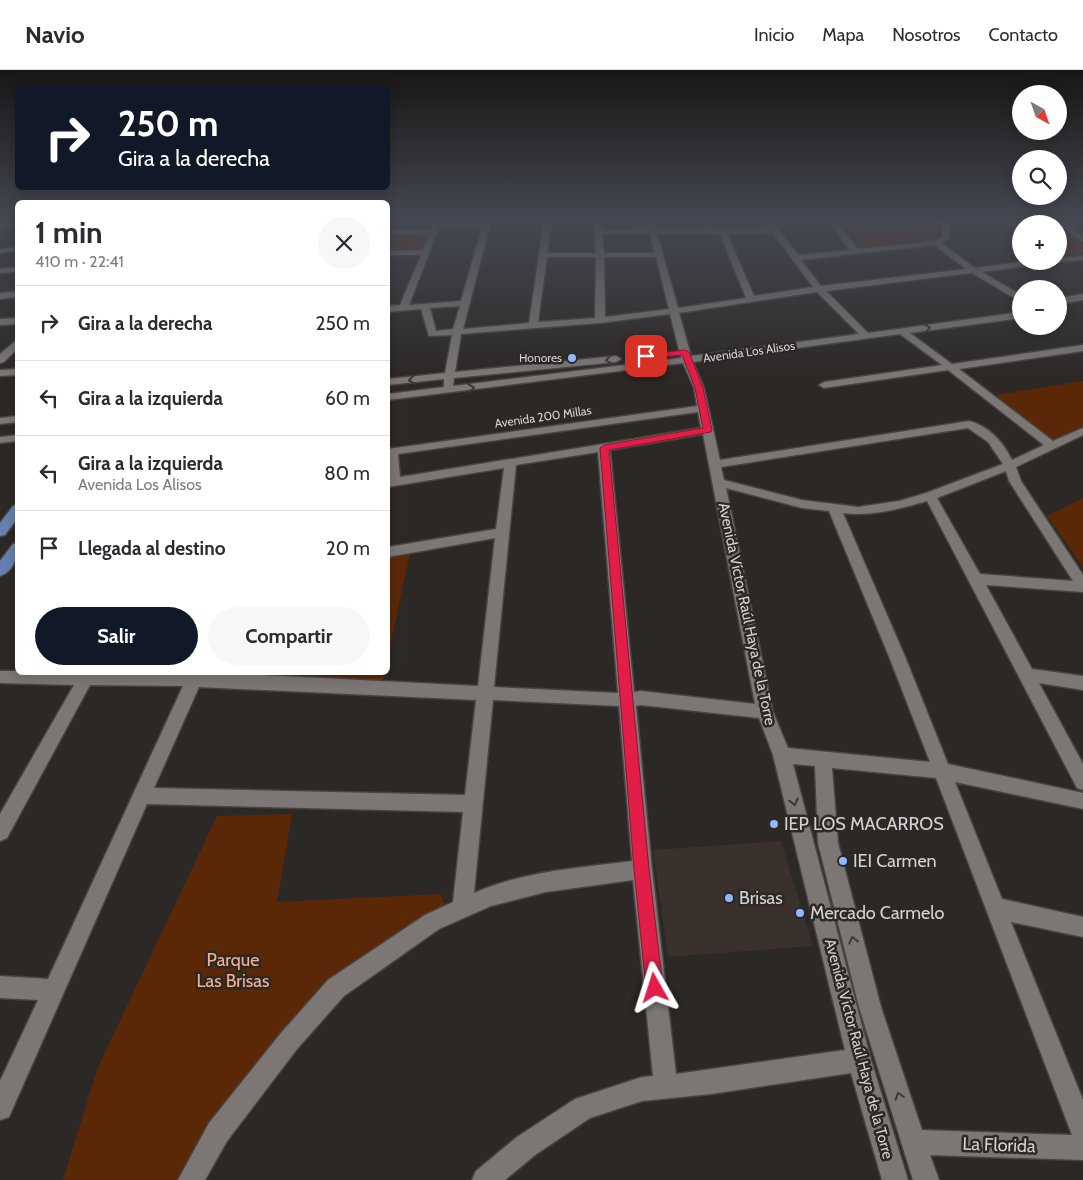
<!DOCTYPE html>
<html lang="es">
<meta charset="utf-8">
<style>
body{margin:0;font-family:Cabin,sans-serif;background:#f7f7f7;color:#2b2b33;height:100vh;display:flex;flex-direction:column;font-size:19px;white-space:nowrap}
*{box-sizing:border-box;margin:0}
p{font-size:16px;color:#7c7c81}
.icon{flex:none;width:28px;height:28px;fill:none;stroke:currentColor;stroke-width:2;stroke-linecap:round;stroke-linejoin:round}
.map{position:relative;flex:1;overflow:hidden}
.panel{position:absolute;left:15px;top:130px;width:375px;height:475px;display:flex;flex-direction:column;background:#fff;border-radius:8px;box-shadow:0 2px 12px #0003}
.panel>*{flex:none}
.banner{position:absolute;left:15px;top:15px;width:375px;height:105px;border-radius:8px;box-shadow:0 2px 12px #0003;background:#111827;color:#fff;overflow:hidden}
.needle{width:32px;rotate:140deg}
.fabs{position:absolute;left:1012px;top:15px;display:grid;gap:10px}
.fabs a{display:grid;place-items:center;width:55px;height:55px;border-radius:50%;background:#fff;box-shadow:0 2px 12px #0003;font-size:25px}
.pin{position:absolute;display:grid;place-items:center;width:42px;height:42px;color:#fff;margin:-21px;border-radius:10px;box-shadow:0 2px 8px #0006}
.me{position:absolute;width:55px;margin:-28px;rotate:354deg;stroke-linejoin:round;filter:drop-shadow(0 0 4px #0008)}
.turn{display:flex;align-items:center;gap:18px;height:105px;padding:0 20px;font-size:22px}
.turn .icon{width:65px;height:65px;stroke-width:2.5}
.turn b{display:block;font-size:35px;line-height:42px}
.round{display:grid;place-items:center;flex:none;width:52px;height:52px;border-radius:26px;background:#f7f7f7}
.overview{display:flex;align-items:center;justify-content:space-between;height:85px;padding:0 20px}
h1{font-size:30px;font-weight:800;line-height:38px}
.cta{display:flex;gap:10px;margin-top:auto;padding:10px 20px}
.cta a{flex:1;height:58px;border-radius:30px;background:#111827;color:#fff;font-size:20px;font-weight:800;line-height:58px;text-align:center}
.cta a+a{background:#f7f7f7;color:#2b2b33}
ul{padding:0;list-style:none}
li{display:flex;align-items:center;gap:15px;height:75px;padding:0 20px;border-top:1px solid #e1e1e2}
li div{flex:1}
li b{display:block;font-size:19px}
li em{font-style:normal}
header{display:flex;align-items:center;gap:30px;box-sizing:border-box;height:70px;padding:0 25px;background:#fff;border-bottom:1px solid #e1e1e2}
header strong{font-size:24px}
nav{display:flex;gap:28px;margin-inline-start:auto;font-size:18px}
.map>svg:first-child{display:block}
.built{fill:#3b312c}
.green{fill:#5b2807}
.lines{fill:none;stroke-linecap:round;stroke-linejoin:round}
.minor-casing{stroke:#464341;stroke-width:3}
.major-casing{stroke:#464341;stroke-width:3}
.minor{fill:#7c7775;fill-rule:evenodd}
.major{fill:#677fae;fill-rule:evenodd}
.oneway{stroke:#3c3836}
.route{fill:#e11d48;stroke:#92132f}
.poi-dot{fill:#91b8fd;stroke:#2c2826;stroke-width:2}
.labels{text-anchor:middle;stroke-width:5;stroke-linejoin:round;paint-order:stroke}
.far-street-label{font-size:12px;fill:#d4d1d0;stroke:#2c2826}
.far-poi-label{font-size:12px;fill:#d4d1d0;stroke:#2c2826;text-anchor:end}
.street-label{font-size:15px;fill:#d4d1d0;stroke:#2c2826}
.near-poi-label{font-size:18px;fill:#d4d1d0;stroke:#2c2826;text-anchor:start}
.near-park-label{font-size:18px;fill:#f4b290;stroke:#2c2826}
.near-street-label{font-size:18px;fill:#d4d1d0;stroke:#2c2826}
</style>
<header>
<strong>Navio</strong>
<nav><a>Inicio</a><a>Mapa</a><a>Nosotros</a><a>Contacto</a></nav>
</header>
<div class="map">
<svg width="1083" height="1110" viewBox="0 0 1083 1110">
<rect width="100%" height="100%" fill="#2c2826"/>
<path class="built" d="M781,771L813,876L668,887L653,780Z"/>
<path class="green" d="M705,151H741L747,159H709Z
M840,151H906L938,155L940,165L933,169L860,177Z
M1059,155L1083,174V183L1059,186Z
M388,164H430L424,181H388Z
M1083,311V356L1052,370L996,325Z
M1083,428V497L1047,446Z
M410,483L388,586V487Z
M204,602L384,603L382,613Z
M292,744L277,832L441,824L445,835L332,911L180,1110H63L98,997L217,746Z"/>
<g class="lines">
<g class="minor-casing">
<path id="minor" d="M434,151H442L441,153L491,151L463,259L529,253L544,151H552L547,183H596L593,151H601L602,160L649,159L646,151H654L656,159H770L766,154L770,152H773L798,185L850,180L828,151H836L858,179L934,171L942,167V156L917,151H949L950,168L941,173L975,198L1028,191H1054L1050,193L982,202L1021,225V232L972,203L826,221L868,263L1021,242V248L910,263L952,294L1083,275V281L959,299L1053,371L1083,358V365L1016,397L1021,411L1083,505V522L986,515L1032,599L1083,606V620L1039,613L1083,694V720L1077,718L927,431C899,439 871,447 843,443L906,589L948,694L1083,723V739L955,712L1002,829L1083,847V867L1011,852L1083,1030V1090L930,1085L939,1110H913L859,937L818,773L815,696L793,694L871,990L908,1110H882L851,1003L711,1024L642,1031L590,1048L535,1085L505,1110H472L476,1101L517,1067L575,1029L642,1007L653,1006L633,810L546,822L491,836L439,859L344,926L297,979L227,1071L205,1110H178L209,1053L281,963L328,910L425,845L453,832L463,742L147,734L9,1047L0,1050V1011L38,930L0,928V906L48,909L183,616L90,615L7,768L0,771V744L74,615L0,613V601H18V602H204L478,616L495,468L388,487V477L496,459L504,398L388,417V379L697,336L694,318L683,293L388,330V324L444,317V309L388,315V309L445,303L452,265L429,266L421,239L388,242V236L400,235L421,185H388V181L423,180L429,165L389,164L388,160L430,161ZM439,157H482L461,231L409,235ZM773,163L813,217L754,226L727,164ZM602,164H650L654,183H604ZM657,164H720L746,228L678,238ZM934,175L966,199L821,216L801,190ZM547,187H596L595,248L538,252ZM604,187H656L669,239L605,247ZM817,222L859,264L691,286L679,243ZM460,236L453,259L436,261L430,238ZM670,244L681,288L453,316L454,308L616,292L621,289L616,286L455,302L461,264L600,253ZM900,264L942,295L824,312L819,315L824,318L948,300L1044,375L1012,390C1003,372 989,356 969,351L720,390L704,318L693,292ZM698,342L701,358L400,407L398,384ZM968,358L988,372L1003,394L926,423L899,431L858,437L802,430L724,410L721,397ZM703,364L755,634L641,621L634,622L610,380ZM598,382L618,623L494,617L516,395ZM1006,401L1009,411L1073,511L980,504L937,428ZM726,418L802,438L829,441L890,589L930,692L788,678L773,642ZM199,617L476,630L465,725L154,718ZM493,630L619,636L632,791C579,798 523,801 474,823ZM641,635L759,648L773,685L845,980L676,1004L652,799L636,636ZM832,698L936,708L1072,1065L922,1060L881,937L838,773Z
M1011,151H1019L1021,158V170L1017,168Z
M1054,151H1063L1083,166V172Z
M18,153V157L0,158V154Z
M18,177V181L0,183V179Z
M1083,186V190L1059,192L1056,191H1059V188Z
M18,197V202L0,203V199Z
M18,221V227L0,229V223Z
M1083,224V230L1059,234V228Z
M18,248V254L0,255V249Z
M18,269V278L4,292L0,293V284Z
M18,299V305L0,306V300Z
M18,346V352L0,354V348Z
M18,365V371L0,373V367Z"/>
</g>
<g class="major-casing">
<path id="major" d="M18,435V448L5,465L0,466V453L13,436Z
M18,473C18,485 14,502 0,506V491L13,474Z"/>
</g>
<use href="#minor" class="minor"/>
<use href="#major" class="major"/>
</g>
<defs><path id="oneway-chevron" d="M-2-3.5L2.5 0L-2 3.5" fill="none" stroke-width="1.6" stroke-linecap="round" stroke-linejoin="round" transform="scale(1.25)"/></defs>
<g class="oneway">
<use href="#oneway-chevron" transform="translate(927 258) rotate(-8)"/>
<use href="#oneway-chevron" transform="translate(609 290) rotate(174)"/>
<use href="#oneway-chevron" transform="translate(412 310) rotate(174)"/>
<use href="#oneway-chevron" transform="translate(471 318) rotate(-7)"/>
<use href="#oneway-chevron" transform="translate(794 732) rotate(76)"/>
<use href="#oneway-chevron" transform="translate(853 870) rotate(-104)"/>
<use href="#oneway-chevron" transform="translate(899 1026) rotate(-108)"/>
</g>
<linearGradient id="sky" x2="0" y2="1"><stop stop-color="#181615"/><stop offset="0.49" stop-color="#454852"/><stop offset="1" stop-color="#454852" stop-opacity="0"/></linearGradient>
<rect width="1083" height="306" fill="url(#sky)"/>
<path class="route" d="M685,280L689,282L703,318L712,360L711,362L609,380L649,799L663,918L661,924L655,926L649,924L646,918L634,799L600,378L604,375L703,358L695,318L682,285L646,289L642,286L646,284Z"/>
<g class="poi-dot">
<circle cx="572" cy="288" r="5"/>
<circle cx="774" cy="754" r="5"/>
<circle cx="843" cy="791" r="5"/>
<circle cx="729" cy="828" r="5"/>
<circle cx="800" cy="843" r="5"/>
</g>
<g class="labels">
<g class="far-street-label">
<text transform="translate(749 282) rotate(-8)" y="4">Avenida Los Alisos</text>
<text transform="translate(543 347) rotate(-8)" y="4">Avenida 200 Millas</text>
</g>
<g class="far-poi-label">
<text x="562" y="292">Honores</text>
</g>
<g class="street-label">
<text transform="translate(747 544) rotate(78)" y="5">Avenida Víctor Raúl Haya de la Torre</text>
<text transform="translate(859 979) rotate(75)" y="5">Avenida Víctor Raúl Haya de la Torre</text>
</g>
<g class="near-poi-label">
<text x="784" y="760">IEP LOS MACARROS</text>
<text x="853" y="797">IEI Carmen</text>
<text x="739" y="834">Brisas</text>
<text x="810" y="849">Mercado Carmelo</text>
</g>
<g class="near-park-label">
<text x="233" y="896">Parque<tspan x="233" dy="21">Las Brisas</tspan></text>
</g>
<g class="near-street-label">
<text transform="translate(999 1075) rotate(2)" y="6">La Florida</text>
</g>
</g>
</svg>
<div class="fabs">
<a><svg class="needle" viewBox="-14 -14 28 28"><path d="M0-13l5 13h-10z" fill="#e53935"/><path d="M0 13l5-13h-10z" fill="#7c7c81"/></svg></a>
<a><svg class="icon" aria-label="search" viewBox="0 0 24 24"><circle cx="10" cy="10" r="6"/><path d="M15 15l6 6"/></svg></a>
<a>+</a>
<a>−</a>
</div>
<div class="pin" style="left:646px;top:286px;background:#d93025"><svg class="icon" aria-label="arrive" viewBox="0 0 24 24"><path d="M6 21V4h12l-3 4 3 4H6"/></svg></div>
<svg class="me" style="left:655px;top:918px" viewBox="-20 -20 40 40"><path d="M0-17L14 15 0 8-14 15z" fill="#e11d48" stroke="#fff" stroke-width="4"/></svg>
<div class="banner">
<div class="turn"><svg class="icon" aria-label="right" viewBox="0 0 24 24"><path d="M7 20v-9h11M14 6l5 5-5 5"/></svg><div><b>250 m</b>Gira a la derecha</div></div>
</div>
<section class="panel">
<div class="overview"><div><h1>1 min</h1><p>410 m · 22:41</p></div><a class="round"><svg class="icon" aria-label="close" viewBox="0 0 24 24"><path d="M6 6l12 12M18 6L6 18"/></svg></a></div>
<ul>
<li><svg class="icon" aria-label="right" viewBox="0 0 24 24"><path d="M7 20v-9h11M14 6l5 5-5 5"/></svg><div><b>Gira a la derecha</b></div><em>250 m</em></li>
<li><svg class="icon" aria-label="left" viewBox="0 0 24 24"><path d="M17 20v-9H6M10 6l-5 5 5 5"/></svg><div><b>Gira a la izquierda</b></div><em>60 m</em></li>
<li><svg class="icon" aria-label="left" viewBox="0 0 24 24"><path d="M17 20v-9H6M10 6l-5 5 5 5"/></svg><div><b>Gira a la izquierda</b><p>Avenida Los Alisos</p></div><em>80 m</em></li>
<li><svg class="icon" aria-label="arrive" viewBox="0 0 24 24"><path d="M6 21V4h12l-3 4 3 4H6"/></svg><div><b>Llegada al destino</b></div><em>20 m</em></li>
</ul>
<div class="cta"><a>Salir</a><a>Compartir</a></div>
</section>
</div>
